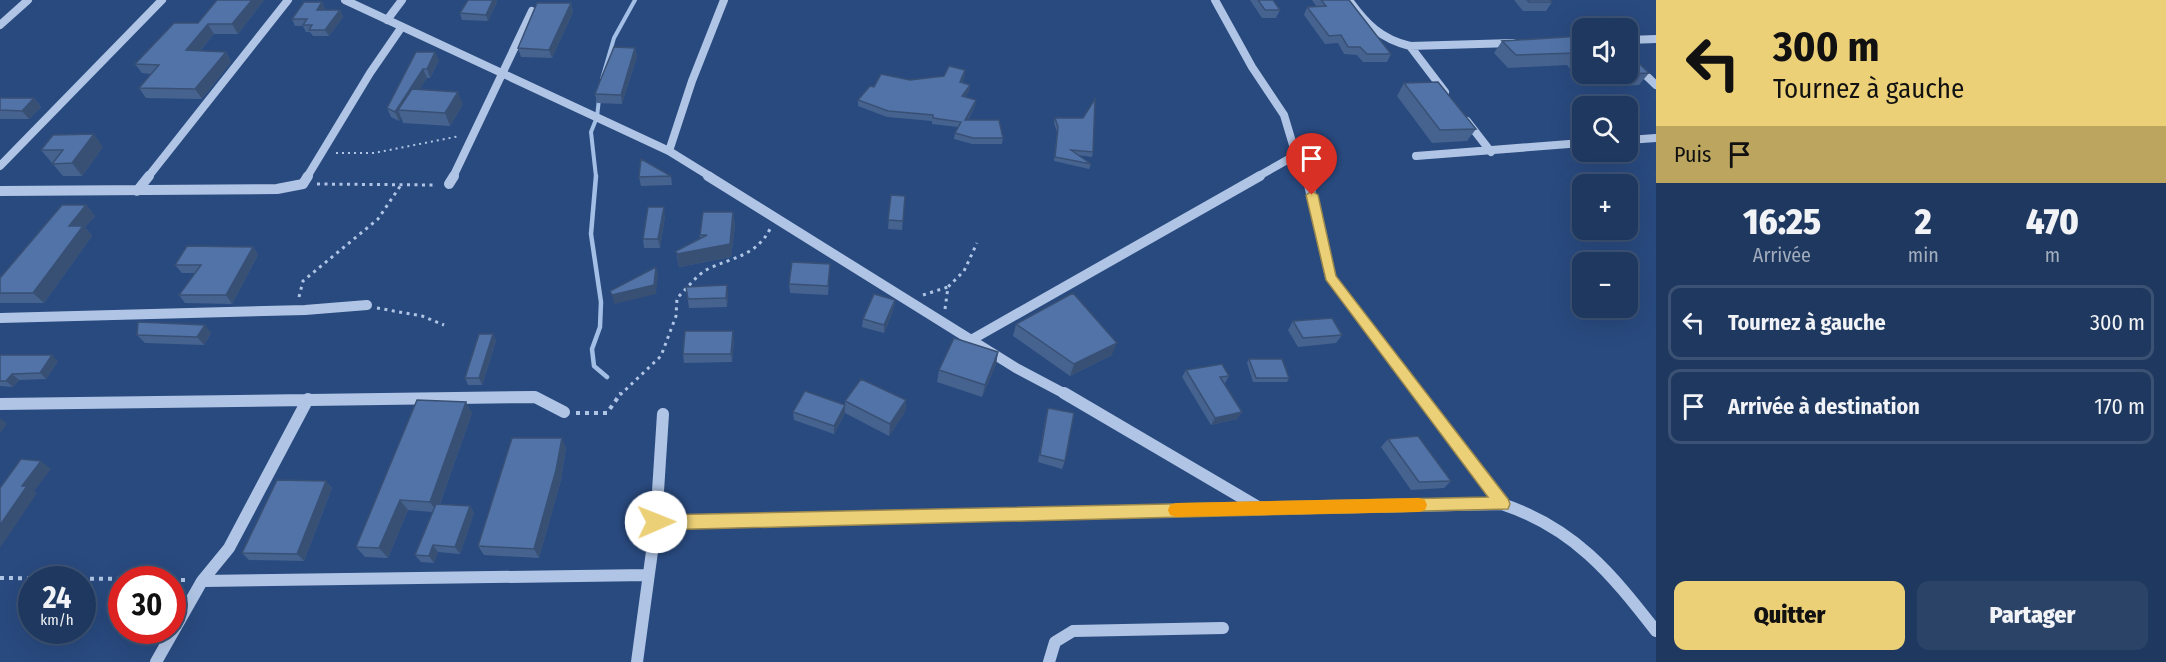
<!DOCTYPE html>
<html lang="fr">
<meta charset="utf-8">
<style>
body{margin:0;font-family:"Fira Sans Condensed",sans-serif;background:#2c4368;color:#f1f3f6;height:100vh;display:flex;flex-direction:column;font-size:22px;white-space:nowrap}
*{box-sizing:border-box;margin:0}
p{font-size:20px;color:#a1acbd}
.icon{flex:none;width:33px;height:33px;fill:none;stroke:currentColor;stroke-width:2;stroke-linecap:round;stroke-linejoin:round}
.map{position:relative;flex:1;overflow:hidden}
.details{display:flex;flex-direction:column;background:#1f385f;width:510px}
.details>*{flex:none}
.guide{background:#ecd077;color:#111;overflow:hidden}
.tools{position:absolute;left:1572px;top:18px;display:grid;gap:12px}
.tools a{display:grid;place-items:center;width:66px;height:66px;border-radius:12px;background:#1f385f;box-shadow:0 6px 24px #0002,0 0 0 2px #3c5274;font-size:30px}
.speed{position:absolute;left:18px;top:566px;display:flex;gap:12px;font-size:30px;font-weight:700;text-align:center}
.speed>*{display:grid;place-content:center;width:78px;height:78px;border-radius:50%;background:#1f385f;box-shadow:0 6px 24px #0002,0 0 0 2px #3c5274;line-height:1}
.speed small{font-size:15px;font-weight:400}
.speed .limit{border:9px solid #d22;background:#fff;color:#111}
.pin{position:absolute;display:grid;place-items:center;width:51px;height:51px;color:#fff;margin:-62px -26px;border-radius:50% 50% 50% 0;rotate:-45deg;box-shadow:0 0 6px #0007}
.pin .icon{rotate:45deg}
.me{position:absolute;width:66px;margin:-33px;rotate:89deg;stroke-linejoin:round;filter:drop-shadow(0 0 4px #0008)}
.turn{display:flex;align-items:center;gap:21px;height:126px;padding:0 18px;font-size:27px}
.turn .icon{width:78px;height:78px;stroke-width:2.5}
.turn b{display:block;font-size:42px;line-height:51px}
.then{display:flex;align-items:center;height:57px;padding:0 18px;background:#0003;gap:12px;font-size:22px}
.eta{display:flex;justify-content:space-evenly;align-items:center;height:102px;text-align:center}
.eta b{font-size:36px;font-weight:800;line-height:42px}
.button{display:flex;gap:12px;margin-top:auto;padding:12px 18px}
.button a{flex:1;height:69px;border-radius:12px;background:#ecd077;color:#111;font-size:24px;font-weight:800;line-height:69px;text-align:center}
.button a+a{background:#2c4368;color:#f1f3f6}
ul{padding:0;list-style:none}
li{display:flex;align-items:center;gap:18px;height:75px;margin:0 12px 9px;padding:0 6px;border:3px solid #3c5274;border-radius:12px}
li div{flex:1}
li b{display:block;font-size:22px}
li em{font-style:normal}
main{display:flex;flex:1;min-height:0}
.map>svg:first-child{display:block}
.lines{fill:none;stroke-linecap:round;stroke-linejoin:round}
.stream-far1{stroke:#a4bfe5;stroke-width:4}
.stream{stroke:#a4bfe5;stroke-width:4.5}
.path-far2{stroke:#b0c5e5;stroke-width:2;stroke-dasharray:2 4;stroke-linecap:butt}
.path-far1{stroke:#b0c5e5;stroke-width:3;stroke-dasharray:3 4.5;stroke-linecap:butt}
.path{stroke:#b0c5e5;stroke-width:4;stroke-dasharray:4 5;stroke-linecap:butt}
.minor-far2{stroke:#b0c5e5;stroke-width:8}
.minor-far1{stroke:#b0c5e5;stroke-width:10}
.minor{stroke:#b0c5e5;stroke-width:12}
.wall{fill:#466390}
.shaded-wall{fill:#395075}
.building{fill:#5173a7;stroke:#395075;stroke-width:1.5}
.route{fill:#ecd077;stroke:#99874d;stroke-width:1.5}
.slow{fill:#f59e0b}
</style>
<main>
<div class="map">
<svg width="1656" height="662" viewBox="0 0 1656 662">
<rect width="100%" height="100%" fill="#294a7f"/>
<g class="lines">
<path class="stream-far1" d="M602,79L614,38L635,0
M596,177L591,132L597,117L599,99"/>
<path class="stream" d="M596,176L591,234L601,302L600,327L592,349L594,366L607,377"/>
<path class="path-far2" d="M336,153H374L460,136"/>
<path class="path-far1" d="M317,184L436,185
M923,295L948,287
M299,297L303,281L378,219L401,185
M377,308L422,316L444,325
M945,309L948,287L964,271L977,243
M620,395L661,356L676,316L677,298C687,289 696,275 708,269C733,257 756,256 770,229"/>
<path class="path" d="M576,413H607L621,393
M0,578L141,579
M172,580H186"/>
<path class="minor-far2" d="M345,0L669,151L711,177
M1215,0L1252,67L1284,115L1296,155L1308,177
M1349,0C1366,24 1381,39 1410,46L1513,43
M387,20L402,0
M0,25L28,0
M1628,40L1656,39
M1410,46L1445,92
M1628,58L1656,85
M1467,121L1491,152
M1628,140L1656,138
M669,151L692,81L724,0
M1416,156L1582,143
M0,166L162,0
M148,177L288,0
M307,177L370,73L401,28
M453,177L532,11
M1257,177L1296,155"/>
<path class="minor-far1" d="M708,176L1016,368L1067,395
M1307,176L1330,277L1419,395
M449,184L454,176
M0,191L277,189L303,184L308,176
M137,191L149,176
M0,318L305,310L367,305
M971,340L1260,176"/>
<path class="minor" d="M1064,393L1258,507
M0,404L535,397L564,412
M1502,504C1574,528 1611,573 1656,631
M656,522L1502,504L1418,393
M202,581L648,575
M156,662L202,581L229,548L308,399
M637,662L656,522L663,414
M1049,662L1055,642L1073,631L1223,628"/>
</g>
<path class="wall" d="M264,0L238,34H214L200,51L226,52L231,62L202,99L146,98L139,88L151,74L142,73L135,64L198,23Z
M468,0H496L497,2L488,21L462,20L460,13Z
M1250,0H1273L1280,10L1276,18H1262Z
M1312,0H1349L1391,54L1387,62H1363L1357,55L1344,54L1338,43L1325,44L1304,15L1307,7H1317Z
M1514,0H1550L1552,2L1546,11H1523Z
M322,2L325,9L324,10H340L343,17L329,36H313L310,32H306L303,26H295L292,19Z
M571,3L573,12L552,58L521,57L518,48Z
M1582,36V74H1628V53L1649,73L1639,85L1620,86L1613,79L1577,78L1567,65L1508,68L1494,53L1502,41Z
M635,48L637,56L622,104L597,103L595,94Z
M416,52L439,60L430,78H427L419,89L463,104L450,126L403,123L401,117L399,121L391,117L387,108Z
M965,76L962,82L970,85L969,91L965,97L976,100L975,106L968,120L1003,138L1002,144H972L954,139L955,133L958,127L932,124V121L887,117L858,106V100L910,80Z
M1404,83L1476,129L1467,141L1432,143L1397,96Z
M0,98H34L41,107L29,119H0Z
M1055,118L1093,152L1092,157L1078,155L1091,164L1089,169L1054,161L1057,132L1054,123Z
M103,147L82,176H63L41,150Z
M671,176L672,185L641,186L639,177Z
M891,195L905,196L902,230L888,229Z
M86,205L95,216L85,227L92,236L44,303H0V278Z
M733,212L735,225L731,257L679,267L676,251L700,238V235Z
M665,216L660,248H644L643,239Z
M253,247L258,255L232,304L185,303L179,295L195,273H182L175,265Z
M830,264L828,295L790,293L789,284Z
M686,287L728,294L727,307L689,308Z
M895,300L894,308L884,333L862,327L863,319Z
M1293,321L1342,335L1336,343L1298,347L1288,330Z
M1016,324L1112,355L1070,376L1013,336Z
M211,333L204,345L145,343L137,335Z
M493,334L496,341L482,385H468L465,378Z
M734,339L732,362L684,363L683,354Z
M998,352L996,364L982,397L937,382L939,370Z
M0,355L58,361L46,379L19,380L13,387L0,386Z
M1249,359L1289,378L1287,382H1253L1247,363Z
M1186,370L1229,376L1225,383H1224L1242,412L1237,419L1211,425L1182,377Z
M906,400L905,412L889,436L845,413L834,434L794,420L793,412L845,405V401Z
M1048,408L1065,461L1062,469L1038,462L1046,416Z
M472,413L440,504L470,506L474,513L460,554L438,552L434,563L421,562L415,555L432,512L408,510L388,558L365,557L356,547Z
M1388,439L1451,481L1444,488L1411,490L1381,447Z
M566,448L561,480L539,558L484,555L478,546Z
M326,481L332,488L304,561L249,560L242,553Z"/>
<path class="shaded-wall" d="M252,0H264L238,34L232,24Z
M493,0H496L497,2L488,21L486,15Z
M322,2L325,9L320,16L317,10Z
M571,3L573,12L552,58L549,50Z
M340,10L343,17L329,36L325,30Z
M208,24L214,34L192,60L186,50Z
M635,48L637,56L622,104L621,95Z
M226,52L231,62L202,99L195,89Z
M435,52L439,60L430,78L427,69Z
M423,69L427,78L406,110H398L401,117L399,121L395,112Z
M965,70V76L959,88L960,82Z
M970,85L969,91L962,102V96Z
M458,92L463,104L450,126L445,113Z
M34,98L41,107L29,119L22,111Z
M976,100L975,106L964,126L965,120Z
M94,134L103,147L82,176L72,163Z
M86,205L95,216L85,227L92,236L44,303L33,293L69,226Z
M664,207L665,216L660,248L658,239Z
M733,212L735,225L731,257L679,267L677,254L730,244Z
M253,247L258,255L232,304L226,295Z
M656,267L658,275L656,294L614,304L612,295Z
M727,285L728,294L727,307L726,298Z
M895,300L894,308L884,333V325Z
M205,325L211,333L204,345L197,337Z
M733,331L734,339L732,362L731,354Z
M493,334L496,341L482,385L479,378Z
M1117,343L1112,355L1070,376L1074,364Z
M998,352L996,364L982,397L985,385Z
M52,355L58,361L46,379L40,373Z
M12,374L19,380L13,387L6,381Z
M906,400L905,412L889,436L890,424Z
M466,402L472,413L437,512L430,502Z
M845,405V413L834,434V426Z
M1242,412L1237,419L1211,425L1215,418Z
M0,418L7,424L0,433Z
M562,438L566,448L561,480L539,558L534,549Z
M41,461L51,469L34,491L37,493L0,548V525L22,486Z
M326,481L332,488L304,561L297,554Z
M400,500L408,510L388,558L379,548Z
M470,506L474,513L460,554L455,547Z
M433,545L438,552L434,563L429,556Z"/>
<path class="building" d="M217,0H252L232,24H208L186,50L226,52L195,89L139,88L159,65L135,64L174,23H198Z
M468,0H493L486,15L460,13Z
M1258,0H1273L1280,10H1265Z
M1321,0H1349L1391,54H1367L1360,47H1348L1341,35L1329,36L1307,7L1326,6Z
M1527,0H1550L1552,2H1529Z
M304,2H322L317,10H340L325,30H309L312,25H303L307,19H292Z
M537,3H571L549,50L518,48Z
M1582,36V62L1575,53L1516,55L1502,41Z
M614,47L635,48L621,95L595,94L600,81Z
M416,52H435L427,69H423L395,112L387,108Z
M1628,53L1649,73L1629,74L1628,72Z
M949,66L965,70L960,82L970,85L962,96L976,100L965,120H999L1003,138H973L955,133L961,122L933,118V115L888,111L858,100L870,86L874,87L881,74L910,80L944,76Z
M1438,82L1476,129L1440,130L1404,83Z
M412,89L458,92L445,113L398,110Z
M0,98H34L22,111L0,110Z
M1095,99L1093,152L1071,150L1091,164L1055,157L1058,127L1055,118H1083Z
M94,134L72,163L52,164L63,150H41L53,135Z
M641,159L671,176L639,177Z
M891,195L905,196L903,221L888,220Z
M62,205H86L69,226H83L33,293H0V278Z
M648,207H664L658,239H643Z
M703,212H733L730,244L677,254L676,251L707,235H700Z
M187,246L253,247L226,295H179L201,265H175Z
M792,262L830,264L828,286L789,284Z
M656,267L654,285L612,295L610,291Z
M727,285L726,298L688,299L686,287Z
M1073,293L1117,343L1074,364L1016,324Z
M874,294L895,300L884,325L863,319Z
M1332,318L1342,335L1303,338L1293,321Z
M138,322L205,325L197,337L137,335Z
M685,331H733L731,354H683Z
M479,334H493L479,378H465Z
M954,338L998,352L985,385L939,370Z
M0,355H52L40,373L12,374L6,381H0Z
M1249,359H1282L1289,378H1256Z
M1222,364L1229,376L1220,377L1242,412L1215,418L1186,370Z
M861,379L906,400L890,424L845,401Z
M805,391L845,405L834,426L793,412Z
M417,400L466,402L430,502L400,500L379,548L356,547Z
M1048,408L1074,413L1065,461L1040,455Z
M1418,436L1451,481L1419,482L1388,439Z
M512,438H562L556,470L534,549L478,546Z
M21,459L41,461L22,486H27L0,525V488Z
M277,480L326,481L297,554L242,553Z
M436,504L470,506L455,547L433,545L429,556L415,555Z"/>
<path class="route" d="M1312,191L1318,195L1336,276L1508,499L1510,504L1508,509L656,530L650,528L648,522L650,517L656,515L1488,497L1326,280L1306,195Z"/>
<path class="slow" d="M1419,498L1425,500L1427,505L1425,510L1419,512L1176,517L1170,515L1168,510L1170,505L1176,503Z"/>
</svg>
<div class="tools">
<a><svg class="icon" aria-label="sound" viewBox="0 0 24 24"><path d="M4 9h4l5-4v14l-5-4H4zM17 9q2 3 0 6"/></svg></a>
<a><svg class="icon" aria-label="search" viewBox="0 0 24 24"><circle cx="10" cy="10" r="6"/><path d="M15 15l6 6"/></svg></a>
<a>+</a>
<a>−</a>
</div>
<div class="speed"><div>24<small>km/h</small></div><div class="limit">30</div></div>
<div class="pin" style="left:1312px;top:195px;background:#d93025"><svg class="icon" aria-label="arrive" viewBox="0 0 24 24"><path d="M6 21V4h12l-3 4 3 4H6"/></svg></div>
<svg class="me" style="left:656px;top:522px" viewBox="-20 -20 40 40"><circle r="19" fill="#fff"/><path d="M0-13L10 11 0 6-10 11z" fill="#ecd077"/></svg>
</div>
<section class="details">
<div class="guide">
<div class="turn"><svg class="icon" aria-label="left" viewBox="0 0 24 24"><path d="M17 20v-9H6M10 6l-5 5 5 5"/></svg><div><b>300 m</b>Tournez à gauche</div></div>
<div class="then">Puis<svg class="icon" aria-label="arrive" viewBox="0 0 24 24"><path d="M6 21V4h12l-3 4 3 4H6"/></svg></div>
</div>
<div class="eta">
<div><b>16:25</b><p>Arrivée</p></div>
<div><b>2</b><p>min</p></div>
<div><b>470</b><p>m</p></div>
</div>
<ul>
<li><svg class="icon" aria-label="left" viewBox="0 0 24 24"><path d="M17 20v-9H6M10 6l-5 5 5 5"/></svg><div><b>Tournez à gauche</b></div><em>300 m</em></li>
<li><svg class="icon" aria-label="arrive" viewBox="0 0 24 24"><path d="M6 21V4h12l-3 4 3 4H6"/></svg><div><b>Arrivée à destination</b></div><em>170 m</em></li>
</ul>
<div class="button"><a>Quitter</a><a>Partager</a></div>
</section>
</main>
